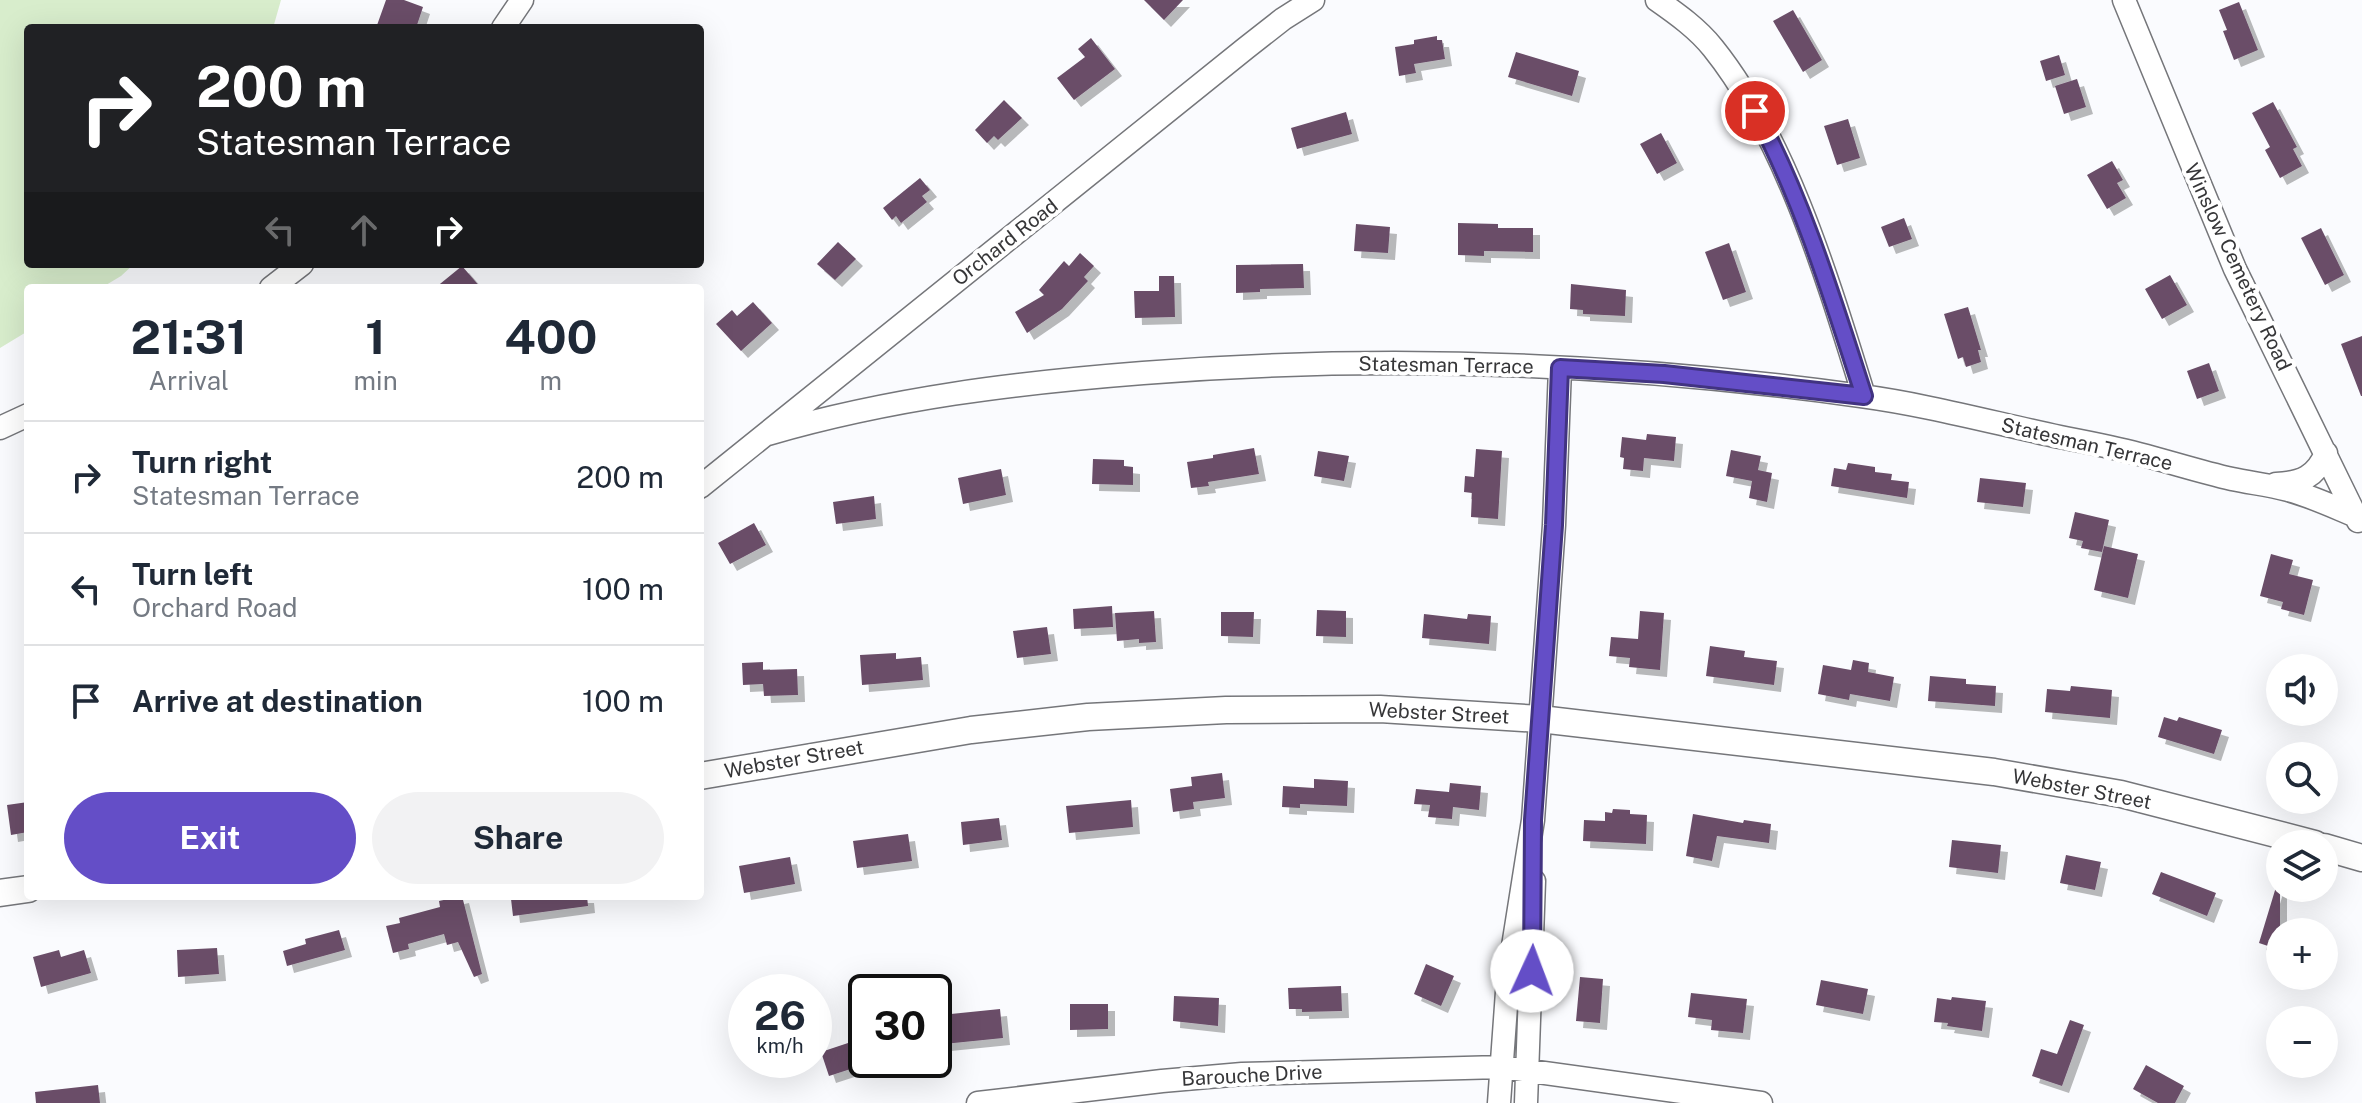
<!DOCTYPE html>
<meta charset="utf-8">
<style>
body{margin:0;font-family:"Public Sans",sans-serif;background:#f2f2f3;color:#1f2937;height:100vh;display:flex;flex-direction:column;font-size:30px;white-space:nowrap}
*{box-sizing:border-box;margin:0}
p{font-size:26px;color:#747a83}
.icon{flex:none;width:44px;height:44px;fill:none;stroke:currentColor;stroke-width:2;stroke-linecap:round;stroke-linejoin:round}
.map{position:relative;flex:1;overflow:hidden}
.side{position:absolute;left:24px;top:284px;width:680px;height:616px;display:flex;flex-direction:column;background:#fff;border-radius:8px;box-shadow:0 8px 32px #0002}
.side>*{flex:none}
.hud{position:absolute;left:24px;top:24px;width:680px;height:244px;border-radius:8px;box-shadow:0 8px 32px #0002;background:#202124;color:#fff;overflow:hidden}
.tools{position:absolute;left:2266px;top:654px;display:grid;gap:16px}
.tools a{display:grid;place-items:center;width:72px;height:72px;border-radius:50%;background:#fff;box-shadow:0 8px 32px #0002;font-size:40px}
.speed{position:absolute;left:728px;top:974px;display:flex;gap:16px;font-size:40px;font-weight:700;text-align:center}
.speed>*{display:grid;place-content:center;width:104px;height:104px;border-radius:50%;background:#fff;box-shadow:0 8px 32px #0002;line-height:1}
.speed small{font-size:20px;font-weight:400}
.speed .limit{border:4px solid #111;border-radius:12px;background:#fff;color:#111}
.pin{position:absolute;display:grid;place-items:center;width:68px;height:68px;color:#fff;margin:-34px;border:4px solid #fff;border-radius:50%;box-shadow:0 2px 8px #0007}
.me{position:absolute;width:88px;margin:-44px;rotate:2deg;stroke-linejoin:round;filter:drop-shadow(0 0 6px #0008)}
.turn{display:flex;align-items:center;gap:28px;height:168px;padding:0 40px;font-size:36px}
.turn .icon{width:104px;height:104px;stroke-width:2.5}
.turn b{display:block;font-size:56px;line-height:68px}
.lanes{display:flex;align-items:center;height:76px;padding:0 40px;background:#0003;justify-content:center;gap:40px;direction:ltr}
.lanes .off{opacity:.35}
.eta{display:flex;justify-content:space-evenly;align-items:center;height:136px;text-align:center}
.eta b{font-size:48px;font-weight:700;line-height:56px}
.action{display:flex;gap:16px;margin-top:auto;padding:16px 40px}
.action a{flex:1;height:92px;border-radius:48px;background:#644ec7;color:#fff;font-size:32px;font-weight:700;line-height:92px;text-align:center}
.action a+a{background:#f2f2f3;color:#1f2937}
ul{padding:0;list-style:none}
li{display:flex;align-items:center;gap:24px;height:112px;padding:0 40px;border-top:2px solid #e0e1e3}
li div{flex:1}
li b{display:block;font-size:30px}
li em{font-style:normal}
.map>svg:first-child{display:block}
.green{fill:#d8edcc}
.building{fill:#6a4e68;filter:url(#shadow)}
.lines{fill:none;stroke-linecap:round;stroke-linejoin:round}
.minor-casing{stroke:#75767a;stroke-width:25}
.tertiary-casing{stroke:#75767a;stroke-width:29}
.minor{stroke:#fff;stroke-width:22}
.tertiary{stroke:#fff;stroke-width:26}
.route-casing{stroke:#413381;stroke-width:20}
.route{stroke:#644ec7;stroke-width:14}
.labels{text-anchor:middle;stroke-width:8;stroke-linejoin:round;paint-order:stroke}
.street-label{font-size:20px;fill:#363638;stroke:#fff}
</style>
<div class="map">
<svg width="2362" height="1103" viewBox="0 0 2362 1103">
<defs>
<filter id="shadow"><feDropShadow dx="7" dy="7" stdDeviation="0" flood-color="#0004"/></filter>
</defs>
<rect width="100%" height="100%" fill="#fafbfe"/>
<path class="green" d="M0,0H281L273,28H28V264H134L121,276L101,288H28V331L0,348Z"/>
<path class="building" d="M386,0H404L423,7L416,28H376Z
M1144,0H1183L1164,20Z
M2239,2L2258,50L2234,60L2223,31L2227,30L2219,10Z
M1793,10L1822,60L1803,72L1773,21Z
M1437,36V40H1442L1445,59L1414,64L1416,73L1399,76L1395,47L1414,44V40Z
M1091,38L1115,69L1074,100L1057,78L1085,57L1078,49Z
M1516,52L1579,71L1572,96L1508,77Z
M2059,55L2065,75L2046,81L2040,61Z
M2077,79L2086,107L2064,114L2055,86Z
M1004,100L1022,118L998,140L994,136L987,143L975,130Z
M2273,102L2297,147L2293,149L2302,166L2280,178L2265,150L2270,147L2252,113Z
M1346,112L1352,134L1297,149L1291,128Z
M1848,119L1860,158L1837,165L1824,126Z
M1661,133L1677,163L1657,174L1640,144Z
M2112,161L2123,180L2117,183L2126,198L2107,209L2087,175Z
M920,178L930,190L922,196L927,202L901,223L896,216L892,220L883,208Z
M1904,218L1912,239L1889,247L1881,227Z
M1458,223L1498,224V228H1533V252L1484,251V256L1458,255Z
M1356,224L1390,227L1388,253L1354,251Z
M2321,228L2344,275L2325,285L2301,238Z
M838,242L856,259L835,280L817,264Z
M1729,243L1746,292L1723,300L1705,252Z
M1080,253L1094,266L1084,277L1088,281L1062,309L1027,333L1015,312L1044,295L1039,290L1064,261L1069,266Z
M1303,264L1304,288L1260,289V292L1236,293V265Z
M462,266L481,288H435Z
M2170,275L2187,305L2162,319L2145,289Z
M1159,276H1174L1175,317L1135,318L1134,291H1159Z
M1571,284L1626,290L1625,316L1583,314V310L1570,309Z
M753,302L772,323L741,351L716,324L732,310L737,316Z
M1968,307L1981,350H1978L1981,362L1966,367L1963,357L1958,359L1944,314Z
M2362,336V396H2361L2341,344Z
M2209,363L2219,391L2197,399L2187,371Z
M1647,434L1676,437L1674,461L1644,458L1643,471L1623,469L1624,458L1620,457L1622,437L1646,440Z
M1254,448L1259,474L1208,482L1209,486L1191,488L1187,462L1213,458V455Z
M1476,449L1502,451L1498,519L1471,517L1472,493L1464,492L1465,476L1474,477Z
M1731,450L1761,456L1758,470L1772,473L1767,502L1749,498L1752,481L1726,476Z
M1318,451L1349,456L1344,481L1314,476Z
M1093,459L1124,460V466L1133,467V485L1092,484Z
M1848,463L1875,467V472L1892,474L1891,480L1909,482L1907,498L1831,486L1834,468L1846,470Z
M1001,469L1006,495L963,504L958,478Z
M1980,478L2026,483L2023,507L1977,502Z
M874,496L876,519L836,524L833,502Z
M2075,512L2109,520L2102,552L2081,548L2083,541L2069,538Z
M754,523L766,545L730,564L718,543Z
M2104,546L2138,554L2128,598L2094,590Z
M2271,554L2293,560L2289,574L2313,580L2304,615L2281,609L2283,602L2260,596Z
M1112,606L1113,627L1074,629L1073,609Z
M1317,610L1346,611V637L1316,636Z
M1154,611L1156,642L1139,643V639L1117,641L1115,613Z
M1640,611L1664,613L1660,670L1629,667L1630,658L1609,656L1611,637L1638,639Z
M1221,612H1254L1253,637L1221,636Z
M1424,614L1467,619L1468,614L1491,616L1489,644L1422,638Z
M1047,627L1051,654L1017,658L1013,631Z
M1710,646L1745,651L1744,657L1777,661L1774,685L1706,676Z
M896,653V659L921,657L923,680L862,685L860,655Z
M1853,660L1869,663L1868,672L1894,677L1890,701L1850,694L1849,700L1818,694L1823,665L1851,670Z
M763,662V670L797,669L798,695L764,696L763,684L743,685L742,663Z
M1930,676L1966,679V684L1996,686L1995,706L1928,701Z
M2071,686L2112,690L2110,718L2045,712L2047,689L2070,691Z
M2164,717L2177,721L2179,717L2222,730L2214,754L2158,737Z
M1222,773L1225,798L1193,802L1194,809L1173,812L1170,789L1192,786L1191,777Z
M1314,779L1348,781L1347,806L1300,804V808L1282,807L1283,786L1314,788Z
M1450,783L1481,786L1479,810L1453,807L1452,819L1428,817L1430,805L1414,804L1416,789L1449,792Z
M1131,800L1133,827L1069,833L1066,806Z
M28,802V832L11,835L7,805Z
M1613,809L1630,810V814L1647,815L1646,844L1583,841L1584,820L1605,821V812L1612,813Z
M1693,814L1743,823L1744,820L1771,824L1769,843L1717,836L1712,861L1686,856Z
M999,818L1002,840L963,845L961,822Z
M908,834L912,861L857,868L853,841Z
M1952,840L2001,845L1998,873L1949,867Z
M2066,855L2101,862L2095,890L2060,883Z
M790,857L795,884L744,893L739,866Z
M2161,872L2216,893L2207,916L2152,894Z
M2276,887H2280V950L2259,943Z
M462,896L482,974L474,977L458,942L447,945L444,934L408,944L409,949L393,953L386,926L400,923L399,918L440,907L439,901Z
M533,896H587L588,906L513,916L511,899Z
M339,930L345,950L287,966L283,951L306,944L305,939Z
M217,948L219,974L178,977L177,950Z
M59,950L61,957L84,950L91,973L41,987L33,957Z
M1426,964L1454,976L1441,1006L1414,994Z
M1580,977L1603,979L1600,1023L1576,1021Z
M1821,980L1868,989L1863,1014L1816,1005Z
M1341,986L1342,1011L1302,1012V1009H1289L1288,988Z
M1691,993L1747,999L1743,1033L1711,1030L1712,1020L1688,1017Z
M1174,996L1219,998L1218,1026L1173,1021Z
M1952,997L1986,1001L1982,1031L1947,1026L1948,1023L1934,1022L1937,998L1951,1000Z
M1070,1004H1108V1029L1070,1030Z
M1000,1009L1003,1038L944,1044L941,1015Z
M2070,1020L2084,1025L2062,1086L2032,1076L2041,1049L2057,1054Z
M866,1037V1064L829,1076L821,1052Z
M2146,1065L2184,1086L2175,1103H2158L2133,1089Z
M98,1085L100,1103H36L35,1092Z"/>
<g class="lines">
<g class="minor-casing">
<path id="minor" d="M1657,0C1677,14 1698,29 1713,48C1787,140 1829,284 1864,396
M2124,0L2235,269L2358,521
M503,28L522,0
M271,288L302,264
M0,428L28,415
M768,434C892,398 1015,383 1143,373C1382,354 1624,363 1861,396C1928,405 1994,423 2060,437C2086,442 2113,447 2139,454C2170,462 2201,472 2232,479C2251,483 2270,485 2288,490C2311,496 2334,507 2356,516
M2276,484C2301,483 2316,477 2326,453
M700,487L1246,48L1283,19L1313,0
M978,1103L1162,1081L1242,1074L1501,1067L1761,1103
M1499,1103L1508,978L1533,820L1554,525L1560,368
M1526,1103L1534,881"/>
</g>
<g class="tertiary-casing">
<path id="tertiary" d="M700,776L971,730L1088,717L1226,710L1380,709L1540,719L1994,772L2121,794L2315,844
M2324,847L2362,858
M0,893L28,889"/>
</g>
<use href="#minor" class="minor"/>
<use href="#tertiary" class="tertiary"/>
</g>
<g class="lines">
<g class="route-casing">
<path id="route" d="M1532,971L1533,820L1554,525L1560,368L1664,374L1864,396C1833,300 1803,201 1755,111"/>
</g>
<use href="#route" class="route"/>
</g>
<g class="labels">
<g class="street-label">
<text transform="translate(1005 242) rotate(-38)" y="7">Orchard Road</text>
<text transform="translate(2238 267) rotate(65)" y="7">Winslow Cemetery Road</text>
<text transform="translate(1446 365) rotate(1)" y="7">Statesman Terrace</text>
<text transform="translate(2087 444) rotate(13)" y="7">Statesman Terrace</text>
<text transform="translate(1439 713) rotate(3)" y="7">Webster Street</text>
<text transform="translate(794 759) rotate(-10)" y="7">Webster Street</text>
<text transform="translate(2082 789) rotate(11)" y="7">Webster Street</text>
<text transform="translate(1252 1075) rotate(-3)" y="7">Barouche Drive</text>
</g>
</g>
</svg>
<div class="tools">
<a><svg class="icon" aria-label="sound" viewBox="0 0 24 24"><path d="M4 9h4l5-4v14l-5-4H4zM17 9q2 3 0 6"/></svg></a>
<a><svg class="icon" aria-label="search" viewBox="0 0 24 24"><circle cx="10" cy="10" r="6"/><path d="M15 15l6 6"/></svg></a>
<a><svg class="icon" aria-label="layers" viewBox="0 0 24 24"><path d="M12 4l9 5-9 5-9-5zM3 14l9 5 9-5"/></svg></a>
<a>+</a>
<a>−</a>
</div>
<div class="speed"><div>26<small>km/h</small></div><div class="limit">30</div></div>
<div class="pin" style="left:1755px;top:111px;background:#d93025"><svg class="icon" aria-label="arrive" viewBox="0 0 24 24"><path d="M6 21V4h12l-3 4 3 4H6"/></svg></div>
<svg class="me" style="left:1532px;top:971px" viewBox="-20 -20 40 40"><circle r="19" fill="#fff"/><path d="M0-13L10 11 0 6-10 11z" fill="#644ec7"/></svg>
<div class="hud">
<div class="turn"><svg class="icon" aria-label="right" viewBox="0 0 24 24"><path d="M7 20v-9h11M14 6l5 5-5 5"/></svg><div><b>200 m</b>Statesman Terrace</div></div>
<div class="lanes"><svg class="icon off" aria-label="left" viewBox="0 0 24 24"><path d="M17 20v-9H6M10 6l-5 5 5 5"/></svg><svg class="icon off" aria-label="ahead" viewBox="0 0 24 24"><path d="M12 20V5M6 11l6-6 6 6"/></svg><svg class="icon" aria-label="right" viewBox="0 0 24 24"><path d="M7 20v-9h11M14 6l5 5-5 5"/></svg></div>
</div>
<section class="side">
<div class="eta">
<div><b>21:31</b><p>Arrival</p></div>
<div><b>1</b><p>min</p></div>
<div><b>400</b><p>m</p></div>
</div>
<ul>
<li><svg class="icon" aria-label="right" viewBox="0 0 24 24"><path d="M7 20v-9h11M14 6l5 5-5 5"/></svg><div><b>Turn right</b><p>Statesman Terrace</p></div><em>200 m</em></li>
<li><svg class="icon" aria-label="left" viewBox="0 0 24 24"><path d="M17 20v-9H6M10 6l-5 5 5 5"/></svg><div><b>Turn left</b><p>Orchard Road</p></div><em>100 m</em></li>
<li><svg class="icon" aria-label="arrive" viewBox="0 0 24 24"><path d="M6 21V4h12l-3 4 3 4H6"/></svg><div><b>Arrive at destination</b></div><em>100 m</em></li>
</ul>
<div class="action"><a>Exit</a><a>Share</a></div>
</section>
</div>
